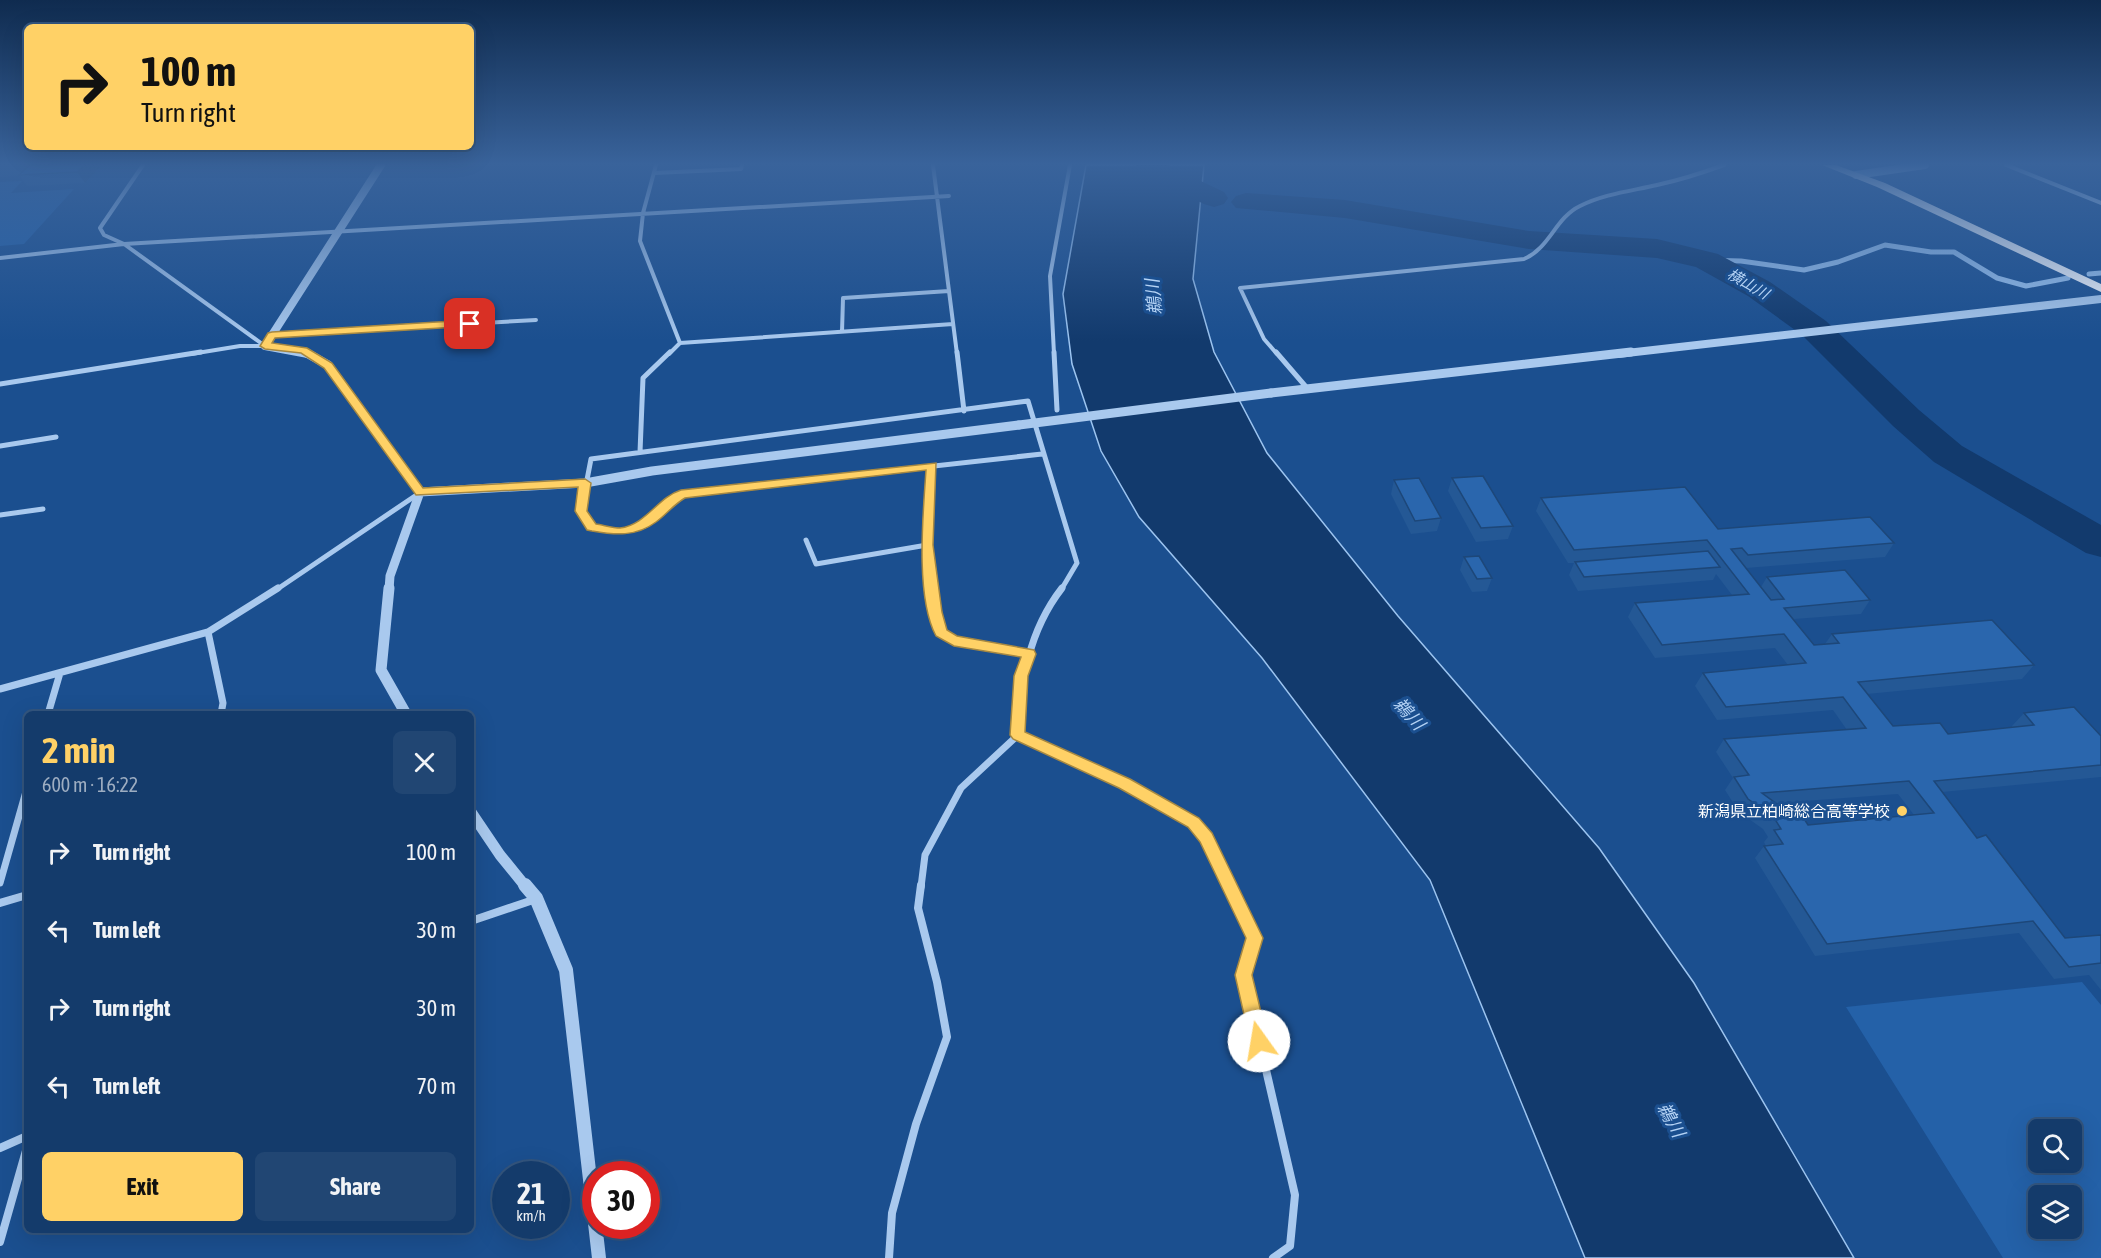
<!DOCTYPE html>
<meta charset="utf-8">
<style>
body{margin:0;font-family:"Asap Condensed","Noto Sans JP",sans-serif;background:#214673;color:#f1f3f6;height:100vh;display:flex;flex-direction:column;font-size:22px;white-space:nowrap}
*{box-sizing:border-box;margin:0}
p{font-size:20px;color:#9dadc1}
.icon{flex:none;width:33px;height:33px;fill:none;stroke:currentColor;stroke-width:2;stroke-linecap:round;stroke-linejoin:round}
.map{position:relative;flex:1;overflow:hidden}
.panel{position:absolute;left:24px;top:711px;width:450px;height:522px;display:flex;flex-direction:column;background:#143b6b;border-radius:9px;box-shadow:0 6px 24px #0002,0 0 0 2px #33557e}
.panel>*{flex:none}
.guide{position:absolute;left:24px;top:24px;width:450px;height:126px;border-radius:9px;box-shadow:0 6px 24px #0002,0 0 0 2px #33557e;background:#ffd166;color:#111;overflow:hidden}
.buttons{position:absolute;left:2028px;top:1119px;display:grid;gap:12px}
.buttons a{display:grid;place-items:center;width:54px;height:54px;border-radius:9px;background:#143b6b;box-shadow:0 6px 24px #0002,0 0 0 2px #33557e;font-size:30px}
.speed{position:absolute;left:492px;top:1161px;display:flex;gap:12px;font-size:30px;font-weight:700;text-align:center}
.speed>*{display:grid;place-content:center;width:78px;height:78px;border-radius:50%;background:#143b6b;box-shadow:0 6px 24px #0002,0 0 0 2px #33557e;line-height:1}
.speed small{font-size:15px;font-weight:400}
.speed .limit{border:9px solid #d22;background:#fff;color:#111}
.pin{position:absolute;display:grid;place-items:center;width:51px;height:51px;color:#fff;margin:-26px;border-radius:12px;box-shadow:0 3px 9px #0006}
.me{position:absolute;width:66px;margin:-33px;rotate:347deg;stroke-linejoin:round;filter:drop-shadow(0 0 4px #0008)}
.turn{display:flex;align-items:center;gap:21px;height:126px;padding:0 18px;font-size:27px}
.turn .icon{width:78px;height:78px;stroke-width:2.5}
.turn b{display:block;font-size:42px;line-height:51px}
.round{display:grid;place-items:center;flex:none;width:63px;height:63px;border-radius:9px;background:#214673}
.head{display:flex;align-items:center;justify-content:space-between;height:102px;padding:0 18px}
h1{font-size:36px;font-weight:700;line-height:45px;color:#ffd166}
.action{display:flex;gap:12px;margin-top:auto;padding:12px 18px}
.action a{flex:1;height:69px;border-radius:9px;background:#ffd166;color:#111;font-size:24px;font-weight:700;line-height:69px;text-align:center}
.action a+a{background:#214673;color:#f1f3f6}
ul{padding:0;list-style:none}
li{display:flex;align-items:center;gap:18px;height:78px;padding:0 18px}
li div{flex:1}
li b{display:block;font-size:22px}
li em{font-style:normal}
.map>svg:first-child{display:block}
.green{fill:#2461a8;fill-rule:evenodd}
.water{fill:#123a6d;stroke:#9cc4f0;stroke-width:1.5}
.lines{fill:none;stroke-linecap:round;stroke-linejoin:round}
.stream{stroke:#9cc4f0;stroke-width:5}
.river{fill:#123a6d;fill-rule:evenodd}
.minor-far3{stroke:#a9c9ee;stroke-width:4}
.minor-far2{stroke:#a9c9ee;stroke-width:5}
.minor-far1{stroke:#a9c9ee;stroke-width:7}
.minor{stroke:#a9c9ee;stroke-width:8}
.tertiary-far3{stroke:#a9c9ee;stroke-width:8}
.tertiary-far2{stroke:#a9c9ee;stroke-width:9}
.tertiary-far1{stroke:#a9c9ee;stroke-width:11}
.tertiary{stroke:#a9c9ee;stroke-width:14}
.trunk{fill:#f8faff;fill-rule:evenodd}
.tertiary-bridge{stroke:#a9c9ee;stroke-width:9}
.wall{fill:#245895;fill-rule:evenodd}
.shaded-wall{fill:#1d4779}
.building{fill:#2a66ad;stroke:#1d4779;stroke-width:1.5;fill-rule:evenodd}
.route{fill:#ffd166;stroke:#a68842;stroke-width:1.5}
.poi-dot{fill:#ffd166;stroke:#1b4f8f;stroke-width:2}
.labels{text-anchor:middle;stroke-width:6;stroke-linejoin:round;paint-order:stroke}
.far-water-label{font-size:15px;font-style:italic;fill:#b5d3f5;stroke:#1b4f8f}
.poi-label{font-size:16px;fill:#fff;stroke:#1b4f8f;text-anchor:end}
.water-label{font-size:18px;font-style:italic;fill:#b5d3f5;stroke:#1b4f8f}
</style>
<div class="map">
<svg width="2101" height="1258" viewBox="0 0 2101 1258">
<rect width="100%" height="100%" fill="#1b4f8f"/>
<path class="green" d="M22,181L11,193L74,189L24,244L0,246V182Z
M2082,982L2101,1005V1258H2003L1846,1007ZM2038,1130H2072V1162H2038ZM2038,1196H2072V1228H2038Z"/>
<path class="water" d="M1086,165H1204L1193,279L1214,352L1267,453L1398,616L1599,848L1694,983L1854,1258H1585L1430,880L1262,658L1139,517L1101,451L1072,364L1063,294Z"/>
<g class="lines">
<path class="stream" d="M1705,260L1741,261L1804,270L1838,262L1885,245L1931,252H1954L1997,278L2026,286L2068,278
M2089,274L2101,273"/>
<path class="river" d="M1137,165H1167L1224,192L1228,198L1224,204L1214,207L1204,204L1139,173L1135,167Z
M1246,193L1345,200L1529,231L1657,239L1718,254L1770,282L1826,321L1919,410L1962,446L2101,525V557L2086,553L1934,462L1893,426L1802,335L1748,296L1696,267L1657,258L1529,249L1345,218L1236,208L1231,202L1236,196Z"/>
<path class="minor-far3" d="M143,165L100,228L104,235L124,244L265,346
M656,165L643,213L640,241L680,343L669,354
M933,165L957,354
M2006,165L2101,203
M654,173L741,169L742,165
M0,258L124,244L949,196
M842,332L843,298L949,291
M272,335L536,320
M680,343L953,324
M191,354L240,346H265
M1054,354L1050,276L1070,165
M1277,354L1264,339L1240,288L1524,259C1550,248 1555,218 1580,206C1604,194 1631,191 1657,185C1680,180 1702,173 1724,165"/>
<path class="minor-far2" d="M957,352L964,411
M1054,352L1057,410
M1276,352L1307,388
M0,384L201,352
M0,446L56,437
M640,452L643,378L670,352
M1042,454L681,494C648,519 637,539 592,527L581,511L591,459L1028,401L1077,563L1061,590
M0,515L43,509
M806,540L816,564L927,545
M276,590L418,494
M932,590L929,549L932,466"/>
<path class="minor-far1" d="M932,588L941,632L954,641L1029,654
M208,632L223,703L221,714
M0,689L208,632L278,588
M48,714L60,673
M1018,735L1124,783L1193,822L1206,838L1229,887
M0,883L27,788
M921,887L925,855L961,788L1018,735C1021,681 1028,632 1062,588"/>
<path class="minor" d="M1229,885L1254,938L1244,975L1295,1195L1290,1246L1273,1258
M0,903L27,895
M471,921L536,899
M0,1148L27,1136
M0,1242L27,1147
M889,1258L892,1213L916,1124L947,1037L937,982L918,908L921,885"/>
<path class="tertiary-far3" d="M1856,175L1925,165
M308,354L265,346L381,165
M1618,354L2101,299"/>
<path class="tertiary-far2" d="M305,352L328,365L420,492
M1271,393L1631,352
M420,492L585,483L652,471L1019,425
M389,590L390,576L420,492"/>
<path class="tertiary-far1" d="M389,588L381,670L406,714
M471,812L500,855L526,887"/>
<path class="tertiary" d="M525,885L536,898L566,970L599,1258"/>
<path class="trunk" d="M1822,165H1836L1885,183L2101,284V292L1877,187Z"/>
<path class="tertiary-bridge" d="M1019,425L1271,393"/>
</g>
<path class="wall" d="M0,165H102L85,183L27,186L20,176L0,177Z
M1452,478L1513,526L1508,539L1476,542L1448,491Z
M1394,480L1441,518L1437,531L1411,534L1391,494Z
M1541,498L1718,529L1894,543L1885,557L1746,568L1761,587L1767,577L1870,600L1861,614L1794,619L1814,645L1825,644L1832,634L2034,665L2022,679L1867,694L1893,726L1948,734L2012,727V726L2024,713L2101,736V777L1942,792L1977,838L2065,938L2101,935V990L2089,975L2054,979L2019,933L1815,956L1755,858L1764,846H1766L1764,842L1768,837L1763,829L1739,812L1725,790L1733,778L1716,752L1724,739L1847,730L1833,710L1717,720L1695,686L1703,673L1788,665L1775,648L1655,658L1628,617L1635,603L1732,595L1716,574L1713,580L1578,591L1569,575L1574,563H1568L1536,511ZM1898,794L1914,815L1808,825L1777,803Z
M1464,557L1492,578L1487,591L1472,592L1460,570Z"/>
<path class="shaded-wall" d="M84,165H102L85,183L77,172Z"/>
<path class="building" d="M30,165H84L77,172L19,175Z
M1483,476L1513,526L1481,528L1452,478Z
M1419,478L1441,518L1415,521L1394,480Z
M1685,487L1718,529L1870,517L1894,543L1748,555L1742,548L1731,549L1771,600L1784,599L1767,577L1845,570L1870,600L1784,608L1814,645L1839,643L1832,634L1992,620L2034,665L1858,682L1893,726L1940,723L1948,734L2034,725L2024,713L2074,707L2101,736V765L1934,781L1977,838L1986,835L2065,938L2101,935V963L2069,967L2033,921L1827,944L1764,846L1783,844L1774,830L1781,829L1773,816L1748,799L1734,777L1749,775L1724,739L1866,728L1843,697L1726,707L1703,673L1806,663L1784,634L1662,645L1635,603L1749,594L1707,540L1574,550L1541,498ZM1909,781L1934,813L1808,825L1801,814L1792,815L1762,793Z
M1708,551L1720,567L1584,577L1575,562Z
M1479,556L1492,578L1477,579L1464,557Z"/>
<linearGradient id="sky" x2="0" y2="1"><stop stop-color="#0f2b4f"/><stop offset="0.48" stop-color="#39639b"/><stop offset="1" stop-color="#39639b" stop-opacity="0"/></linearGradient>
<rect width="2101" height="341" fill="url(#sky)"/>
<path class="route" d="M470,320L474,321V326L275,338L272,343L307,348L332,363L423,488L585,479L591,483L587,511L596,524C603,525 613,528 620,528C646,525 658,497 681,490L936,463L933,545L942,612L947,630L957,636L1034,650L1036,654L1028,676L1025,732L1130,779L1199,818L1212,833L1263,938L1252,975L1268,1041L1265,1048L1259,1050L1252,1048L1250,1041L1235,975L1246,938L1200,842L1188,827L1119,788L1013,739L1010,735L1014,676L1021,657L954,646L936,636C915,597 923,514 926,470L685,498C673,505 666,515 656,522C636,537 615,535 592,531L587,530L575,511L578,487L416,495L324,368L301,353L265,349L260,346L268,333L272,332Z"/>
<circle class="poi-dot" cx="1902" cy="811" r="6"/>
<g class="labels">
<g class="far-water-label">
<text transform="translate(1748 284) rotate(30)" y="5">横山川</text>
</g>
<g class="poi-label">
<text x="1890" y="817">新潟県立柏崎総合高等学校</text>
</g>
<g class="water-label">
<text transform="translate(1154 297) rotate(-96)" y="6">鵜川</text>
<text transform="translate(1409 714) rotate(48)" y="6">鵜川</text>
<text transform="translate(1671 1120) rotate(61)" y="6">鵜川</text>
</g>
</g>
</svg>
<div class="buttons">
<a><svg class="icon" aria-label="search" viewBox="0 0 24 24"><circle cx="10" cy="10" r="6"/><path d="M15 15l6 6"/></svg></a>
<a><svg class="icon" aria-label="layers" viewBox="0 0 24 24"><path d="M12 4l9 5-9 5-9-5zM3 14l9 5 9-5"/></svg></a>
</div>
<div class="speed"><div>21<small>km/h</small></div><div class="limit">30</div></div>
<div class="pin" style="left:470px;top:324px;background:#d93025"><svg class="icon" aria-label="arrive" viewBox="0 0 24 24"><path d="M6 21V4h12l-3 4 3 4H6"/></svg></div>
<svg class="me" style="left:1259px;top:1041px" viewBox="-20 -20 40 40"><circle r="19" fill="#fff"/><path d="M0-13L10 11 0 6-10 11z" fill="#ffd166"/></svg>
<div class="guide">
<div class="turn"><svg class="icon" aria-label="right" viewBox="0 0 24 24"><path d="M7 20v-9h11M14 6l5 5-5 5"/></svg><div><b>100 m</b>Turn right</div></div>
</div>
<section class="panel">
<div class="head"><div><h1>2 min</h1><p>600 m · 16:22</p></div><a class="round"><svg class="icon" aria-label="close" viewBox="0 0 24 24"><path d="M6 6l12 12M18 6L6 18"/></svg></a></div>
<ul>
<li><svg class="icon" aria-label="right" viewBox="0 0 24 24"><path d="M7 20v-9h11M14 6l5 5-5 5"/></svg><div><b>Turn right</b></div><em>100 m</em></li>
<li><svg class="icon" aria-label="left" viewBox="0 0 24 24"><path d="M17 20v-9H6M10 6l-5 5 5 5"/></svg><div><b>Turn left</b></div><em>30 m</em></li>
<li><svg class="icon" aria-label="right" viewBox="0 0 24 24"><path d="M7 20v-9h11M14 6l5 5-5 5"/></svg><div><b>Turn right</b></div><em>30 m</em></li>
<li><svg class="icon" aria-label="left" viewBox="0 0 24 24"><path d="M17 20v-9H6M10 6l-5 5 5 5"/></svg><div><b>Turn left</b></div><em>70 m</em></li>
</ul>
<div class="action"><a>Exit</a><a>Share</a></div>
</section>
</div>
